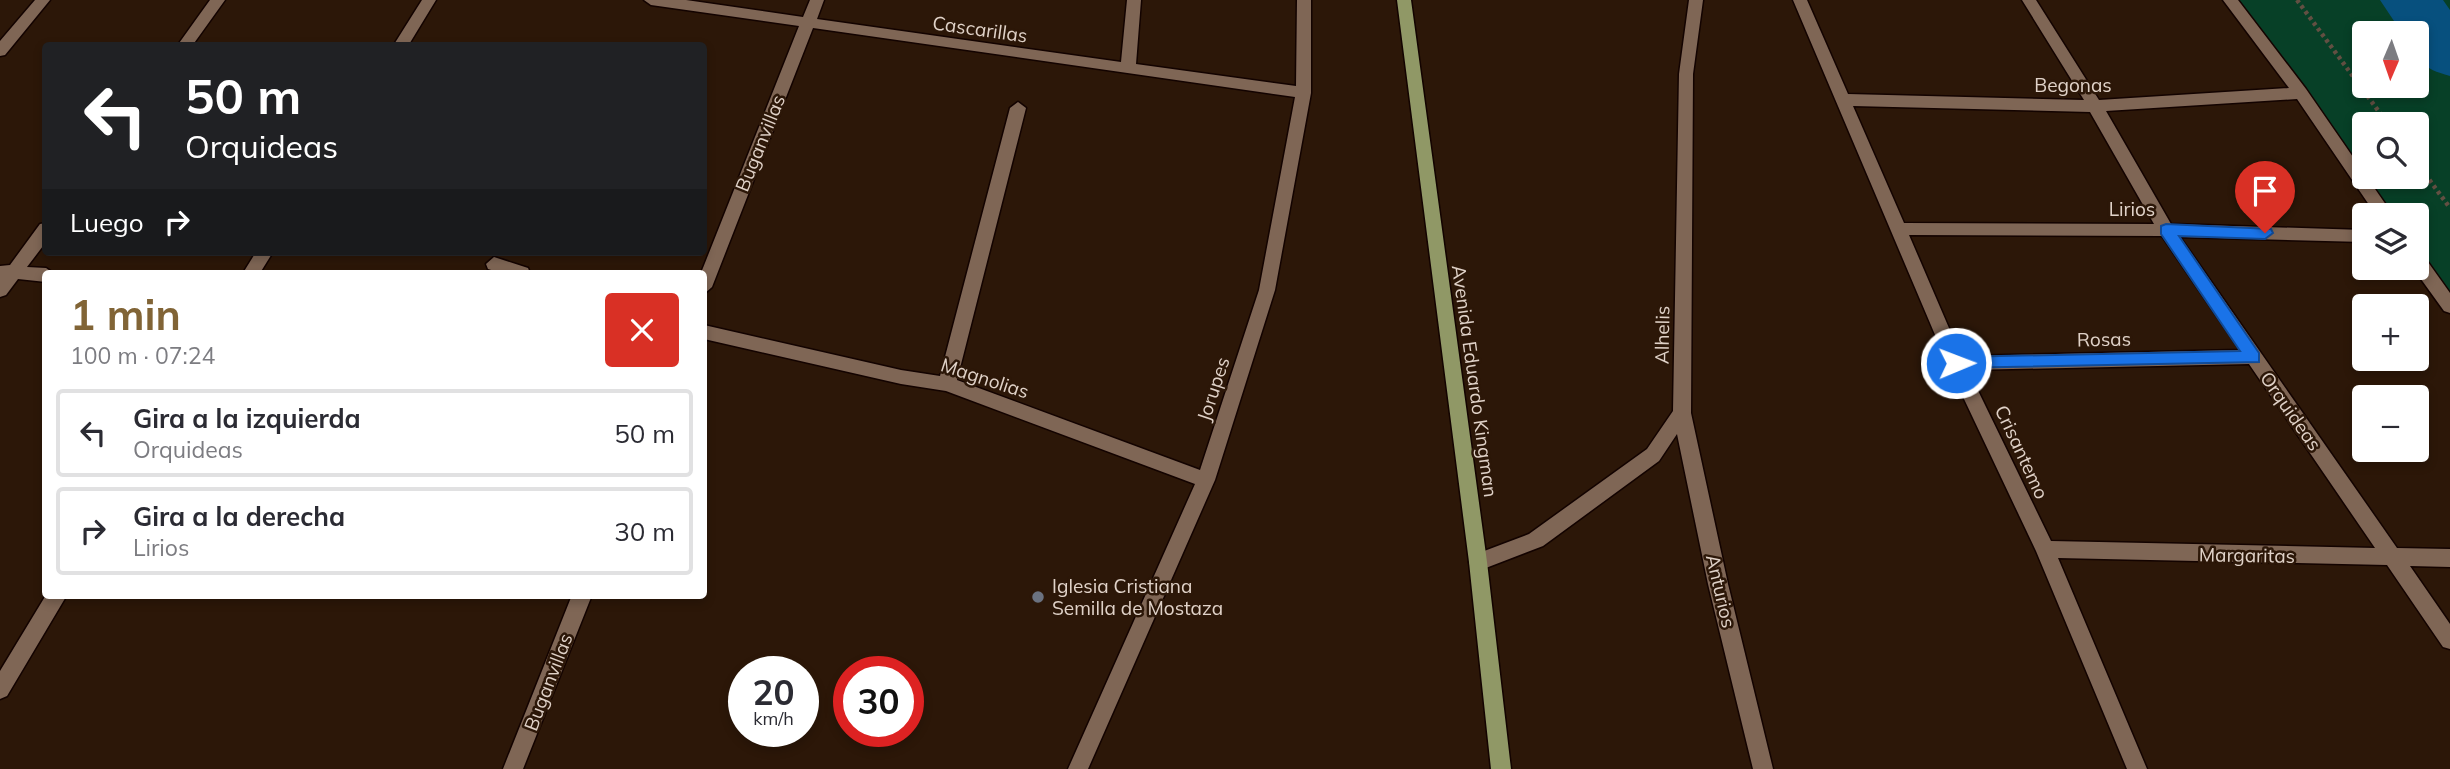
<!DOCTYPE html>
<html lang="es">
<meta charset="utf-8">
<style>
body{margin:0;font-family:Mulish,sans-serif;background:#f7f7f7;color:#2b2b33;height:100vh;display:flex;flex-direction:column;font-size:26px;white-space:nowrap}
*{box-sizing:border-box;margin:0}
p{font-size:23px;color:#7c7c81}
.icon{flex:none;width:38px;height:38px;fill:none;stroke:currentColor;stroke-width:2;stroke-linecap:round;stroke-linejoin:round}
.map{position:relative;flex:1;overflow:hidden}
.details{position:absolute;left:42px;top:270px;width:665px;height:329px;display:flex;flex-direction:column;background:#fff;border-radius:7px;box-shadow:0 4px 10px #0003}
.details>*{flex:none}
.guide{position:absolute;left:42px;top:42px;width:665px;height:214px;border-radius:7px;box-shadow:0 4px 10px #0003;background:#202124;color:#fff;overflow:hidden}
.needle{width:46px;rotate:182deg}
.fabs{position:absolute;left:2352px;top:21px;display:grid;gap:14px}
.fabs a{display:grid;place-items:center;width:77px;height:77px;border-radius:7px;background:#fff;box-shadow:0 4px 10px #0003;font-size:35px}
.speed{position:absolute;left:728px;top:656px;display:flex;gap:14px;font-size:35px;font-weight:700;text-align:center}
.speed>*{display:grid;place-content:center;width:91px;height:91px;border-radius:50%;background:#fff;box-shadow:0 4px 10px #0003;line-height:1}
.speed small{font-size:18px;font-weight:400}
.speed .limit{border:10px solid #d22;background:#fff;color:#111}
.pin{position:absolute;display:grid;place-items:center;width:60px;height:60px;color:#fff;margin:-72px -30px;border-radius:50% 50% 50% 0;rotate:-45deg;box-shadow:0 0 7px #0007}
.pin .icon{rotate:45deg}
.me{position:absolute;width:77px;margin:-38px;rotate:89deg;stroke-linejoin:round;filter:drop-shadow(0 0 5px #0008)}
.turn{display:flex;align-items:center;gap:24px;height:147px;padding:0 28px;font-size:32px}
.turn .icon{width:91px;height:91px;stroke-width:2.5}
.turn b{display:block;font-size:49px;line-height:60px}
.then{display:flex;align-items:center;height:66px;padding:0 28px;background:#0003;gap:14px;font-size:26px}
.round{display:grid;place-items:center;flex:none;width:74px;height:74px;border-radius:7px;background:#f7f7f7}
.summary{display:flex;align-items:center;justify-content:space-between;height:119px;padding:0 28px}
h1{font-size:42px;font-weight:700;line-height:52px;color:#816436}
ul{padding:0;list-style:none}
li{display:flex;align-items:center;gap:21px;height:88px;margin:0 14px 10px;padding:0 14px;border:4px solid #e1e1e2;border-radius:7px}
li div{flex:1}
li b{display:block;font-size:26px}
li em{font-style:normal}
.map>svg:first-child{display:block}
.green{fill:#074027;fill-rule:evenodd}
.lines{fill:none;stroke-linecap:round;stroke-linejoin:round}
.river{fill:#07507e;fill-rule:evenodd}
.minor-casing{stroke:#130300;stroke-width:3}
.major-casing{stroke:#130300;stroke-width:3}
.path{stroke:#624f42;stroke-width:4.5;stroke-dasharray:3.5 3.5;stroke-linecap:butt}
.minor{fill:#7f6655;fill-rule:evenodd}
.major{fill:#909866;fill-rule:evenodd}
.route{fill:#1a73e8;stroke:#114b97;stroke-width:2}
.worship-dot{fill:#6b7280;stroke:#2c1708;stroke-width:2.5}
.labels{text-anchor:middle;stroke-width:5;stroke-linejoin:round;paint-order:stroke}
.street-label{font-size:19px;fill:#e0d2c8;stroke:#2c1708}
.poi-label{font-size:19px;fill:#e0d2c8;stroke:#2c1708;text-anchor:start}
</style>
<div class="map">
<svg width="2450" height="769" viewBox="0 0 2450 769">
<rect width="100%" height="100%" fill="#2c1708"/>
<path class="green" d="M2230,0H2450V306L2417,260V215H2385L2301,93ZM2364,33H2417V86H2364ZM2364,124H2417V177H2364Z"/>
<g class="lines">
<path class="river" d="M2380,0H2443L2450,10V76C2422,68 2417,63 2417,33H2402Z"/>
<g class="minor-casing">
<path id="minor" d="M35,0H50L5,55L0,56V41Z
M210,0H225L192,46H177Z
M422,0H436L408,46H393Z
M644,0H686L803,17L810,0H824L817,19L1121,62L1127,0H1141L1136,64L1296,86L1297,0H1311V93L1275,290L1215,480L1088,769H1068L1195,484L946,391L901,384L704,339V325L901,370L940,376L1010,108L1018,102L1026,108L957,380L1200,470L1259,290L1295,97L813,28L712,287L704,294V273H701L799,26L651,5Z
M1689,0H1703L1693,74L1691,413L1728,584L1773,769H1753L1708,584L1677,434L1659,461L1543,546L1478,571L1471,568L1469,562L1471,556L1529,534L1647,449L1673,411L1679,74Z
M1793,0H1807L1848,94L2084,100L2022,0H2036L2099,100L2289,88L2223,0H2238L2306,89L2393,215H2376L2297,99L2106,111L2171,224L2364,230V242L2180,237L2397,548L2450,549V567L2410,566L2450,624V649L2443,647L2387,565L2058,558L2147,769H2127L2036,551L1947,363ZM1853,106L2090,112L2154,224L1904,223ZM1909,235L2162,236L2240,350L1961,356ZM2249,364L2375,548L2051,541L1968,370Z
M46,223V242L27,267L46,268L53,273H46V282L18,279L6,295L0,297V266L10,265L40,224Z
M256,252H273L260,273H243Z
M2417,253L2423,255L2450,293V313L2444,311L2413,268H2417Z
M494,257L528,268L530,273H501L488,269L486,264Z
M46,595H67L7,696L0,699V671Z
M572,595H592L523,769H503Z"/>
</g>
<g class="major-casing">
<path id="major" d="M1397,0H1411L1487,562L1511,769H1491L1469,562Z"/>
</g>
<path class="path" d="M2297,0L2388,124
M2417,163L2450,208"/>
<use href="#minor" class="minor"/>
<use href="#major" class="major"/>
</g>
<path class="route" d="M2166,224L2271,229L2273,233L2265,239L2179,236L2259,353V362L1951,368L1948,363L1956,357L2240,351L2161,234V226Z"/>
<circle class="worship-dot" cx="1038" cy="597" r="7"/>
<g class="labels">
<g class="street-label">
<text transform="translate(980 29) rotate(8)" y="7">Cascarillas</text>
<text x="2073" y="92">Begonas</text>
<text transform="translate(760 143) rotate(-68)" y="7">Buganvillas</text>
<text x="2132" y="216">Lirios</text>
<text transform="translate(1662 335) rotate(-89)" y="7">Alhelis</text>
<text transform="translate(2104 339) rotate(-1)" y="7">Rosas</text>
<text transform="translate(985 378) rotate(18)" y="7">Magnolias</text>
<text transform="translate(1475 381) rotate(82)" y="7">Avenida Eduardo Kingman</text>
<text transform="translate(1213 389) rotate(-72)" y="7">Jorupes</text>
<text transform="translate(2291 411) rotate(55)" y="7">Orquideas</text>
<text transform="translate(2022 452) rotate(65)" y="7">Crisantemo</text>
<text transform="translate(2247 555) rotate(1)" y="7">Margaritas</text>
<text transform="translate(1721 591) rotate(77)" y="7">Anturios</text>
<text transform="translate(548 682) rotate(-69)" y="7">Buganvillas</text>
</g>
<g class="poi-label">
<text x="1052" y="593">Iglesia Cristiana<tspan x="1052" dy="22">Semilla de Mostaza</tspan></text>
</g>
</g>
</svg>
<div class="fabs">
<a><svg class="needle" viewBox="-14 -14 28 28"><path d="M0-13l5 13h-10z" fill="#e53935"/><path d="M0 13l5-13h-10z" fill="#7c7c81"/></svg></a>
<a><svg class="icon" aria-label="search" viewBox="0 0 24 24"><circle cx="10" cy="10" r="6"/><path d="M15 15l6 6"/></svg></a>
<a><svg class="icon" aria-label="layers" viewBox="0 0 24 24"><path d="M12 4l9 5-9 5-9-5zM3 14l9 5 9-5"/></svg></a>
<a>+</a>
<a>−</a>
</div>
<div class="speed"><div>20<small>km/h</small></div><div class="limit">30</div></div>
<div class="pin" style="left:2265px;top:233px;background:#d93025"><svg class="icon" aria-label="arrive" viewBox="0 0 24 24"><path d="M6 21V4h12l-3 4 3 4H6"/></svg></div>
<svg class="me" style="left:1956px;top:363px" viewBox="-20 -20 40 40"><circle r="17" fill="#1a73e8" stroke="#fff" stroke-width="3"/><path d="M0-11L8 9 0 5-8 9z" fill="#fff"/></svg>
<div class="guide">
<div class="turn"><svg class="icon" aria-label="left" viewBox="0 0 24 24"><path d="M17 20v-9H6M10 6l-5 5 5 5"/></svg><div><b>50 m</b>Orquideas</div></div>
<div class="then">Luego<svg class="icon" aria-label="right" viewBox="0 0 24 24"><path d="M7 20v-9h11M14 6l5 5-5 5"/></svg></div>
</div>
<section class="details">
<div class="summary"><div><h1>1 min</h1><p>100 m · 07:24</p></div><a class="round" style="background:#d93025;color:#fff"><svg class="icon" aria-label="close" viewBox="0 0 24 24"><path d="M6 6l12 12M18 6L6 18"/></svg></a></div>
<ul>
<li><svg class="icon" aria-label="left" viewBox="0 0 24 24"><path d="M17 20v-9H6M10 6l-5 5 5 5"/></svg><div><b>Gira a la izquierda</b><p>Orquideas</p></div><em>50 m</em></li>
<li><svg class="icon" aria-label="right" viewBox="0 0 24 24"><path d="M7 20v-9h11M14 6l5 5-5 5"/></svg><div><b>Gira a la derecha</b><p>Lirios</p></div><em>30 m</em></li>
</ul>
</section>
</div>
